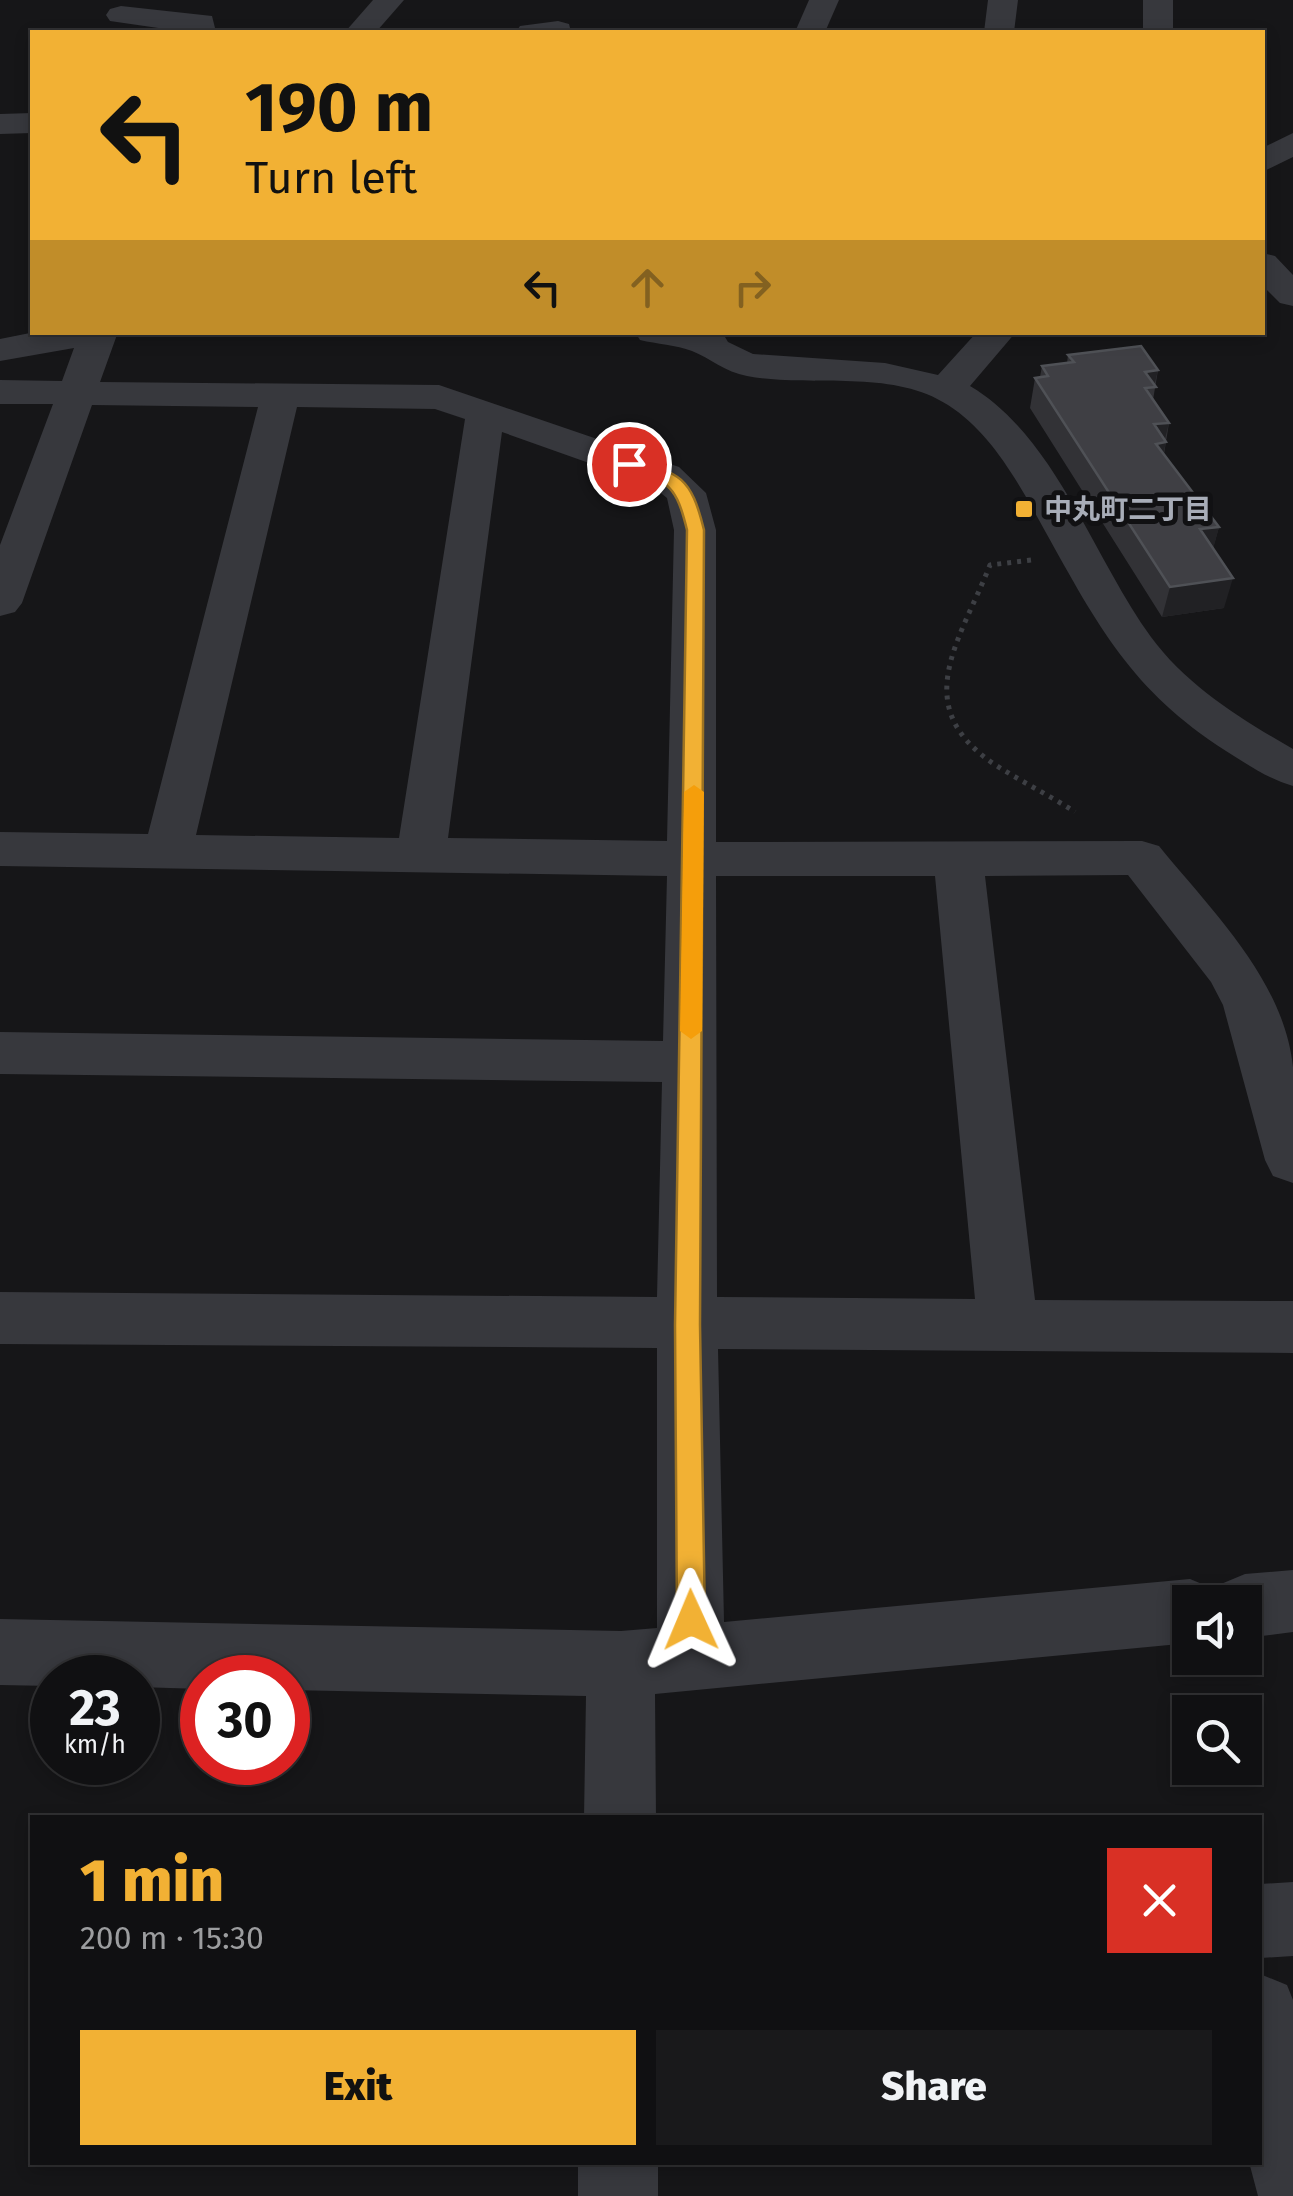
<!DOCTYPE html>
<meta charset="utf-8">
<style>
body{margin:0;font-family:"Fira Sans","Noto Sans JP",sans-serif;background:#19191b;color:#f1f3f6;height:100vh;display:flex;flex-direction:column;font-size:38px;white-space:nowrap}
*{box-sizing:border-box;margin:0}
p{font-size:32px;color:#9c9d9f}
.icon{flex:none;width:55px;height:55px;fill:none;stroke:currentColor;stroke-width:2;stroke-linecap:round;stroke-linejoin:round}
.map{position:relative;flex:1;overflow:hidden}
.side{position:absolute;left:30px;top:1815px;width:1232px;height:350px;display:flex;flex-direction:column;background:#101012;border-radius:0px;box-shadow:0 5px 15px #0003,0 0 0 2px #303032}
.side>*{flex:none}
.banner{position:absolute;left:30px;top:30px;width:1235px;height:305px;border-radius:0px;box-shadow:0 5px 15px #0003,0 0 0 2px #303032;background:#f2b134;color:#111;overflow:hidden}
.controls{position:absolute;left:1172px;top:1585px;display:grid;gap:20px}
.controls a{display:grid;place-items:center;width:90px;height:90px;border-radius:0px;background:#101012;box-shadow:0 5px 15px #0003,0 0 0 2px #303032;font-size:50px}
.speed{position:absolute;left:30px;top:1655px;display:flex;gap:20px;font-size:50px;font-weight:700;text-align:center}
.speed>*{display:grid;place-content:center;width:130px;height:130px;border-radius:50%;background:#101012;box-shadow:0 5px 15px #0003,0 0 0 2px #303032;line-height:1}
.speed small{font-size:25px;font-weight:400}
.speed .limit{border:15px solid #d22;background:#fff;color:#111}
.pin{position:absolute;display:grid;place-items:center;width:85px;height:85px;color:#fff;margin:-42px;border:5px solid #fff;border-radius:50%;box-shadow:0 2px 10px #0007}
.me{position:absolute;width:110px;margin:-55px;rotate:359deg;stroke-linejoin:round;filter:drop-shadow(0 0 8px #0008)}
.turn{display:flex;align-items:center;gap:35px;height:210px;padding:0 50px;font-size:45px}
.turn .icon{width:130px;height:130px;stroke-width:2.5}
.turn b{display:block;font-size:70px;line-height:85px}
.lanes{display:flex;align-items:center;height:95px;padding:0 50px;background:#0003;justify-content:center;gap:50px;direction:ltr}
.lanes .off{opacity:.35}
.round{display:grid;place-items:center;flex:none;width:105px;height:105px;border-radius:0px;background:#19191b}
.summary{display:flex;align-items:center;justify-content:space-between;height:170px;padding:0 50px}
h1{font-size:60px;font-weight:800;line-height:75px;color:#f2b134}
.cta{display:flex;gap:20px;margin-top:auto;padding:20px 50px}
.cta a{flex:1;height:115px;border-radius:0px;background:#f2b134;color:#111;font-size:40px;font-weight:800;line-height:115px;text-align:center}
.cta a+a{background:#19191b;color:#f1f3f6}
.map>svg:first-child{display:block}
.lines{fill:none;stroke-linecap:round;stroke-linejoin:round}
.path{stroke:#3d3f44;stroke-width:5;stroke-dasharray:4 6;stroke-linecap:butt}
.minor{fill:#37383d;fill-rule:evenodd}
.wall{fill:#323236}
.shaded-wall{fill:#212124}
.building{fill:#3f3f44;stroke:#4f5156;stroke-width:2.5}
.route{fill:#f2b134;stroke:#9d7322;stroke-width:2.5}
.slow{fill:#f59e0b}
.poi-dot{fill:#f2b134;stroke:#111113;stroke-width:4}
.labels{text-anchor:middle;stroke-width:10;stroke-linejoin:round;paint-order:stroke}
.far-poi-label{font-size:28px;font-weight:bold;fill:#a8adb8;stroke:#111113;text-anchor:start}
</style>
<div class="map">
<svg width="1293" height="2196" viewBox="0 0 1293 2196">
<rect width="100%" height="100%" fill="#161618"/>
<g class="lines">
<path class="path" d="M1031,560L990,565C960,641 908,706 994,764C1020,781 1049,795 1075,812"/>
<path class="minor" d="M373,0H404L376,32H345Z
M809,0H839L825,32H795Z
M988,0H1018L1014,32H984Z
M1143,0H1173V32H1143Z
M121,6L212,16L216,32H186L110,21L106,15L110,9Z
M558,21L569,24L571,32H516L520,26Z
M32,113V133L0,134V114Z
M1293,133V157L1262,172V148Z
M1262,253L1275,256L1293,275V306L1280,303L1262,285Z
M35,332H118L100,382L439,385L679,467L706,493L716,530V842L1142,841L1159,846C1211,910 1284,980 1293,1067C1293,1105 1293,1145 1293,1183L1273,1176L1265,1160L1223,1005L1211,982L1128,875L985,876L1035,1300L1293,1301V1353L718,1349L724,1622L1190,1579L1214,1589L1216,1595L1221,1584L1245,1574L1293,1570V1632L1245,1638V1602H1190V1643L655,1694L656,1818H584L586,1696L288,1690V1678H202V1689L138,1687V1678H52V1686L0,1685V1619L621,1631L657,1628V1348L0,1344V1292L657,1297L662,1082L0,1074V1032L663,1041L667,876L0,866V832L148,834L258,407L92,405L22,603L15,612L0,616V545L53,404H0V380L62,381L74,348L0,361V339ZM297,407L435,409L465,419L399,838L196,835ZM502,432L651,485L667,498L674,530L667,841L448,838ZM716,876H935L975,1299L717,1297Z
M635,332H722L728,342L753,354L885,363L938,375L977,332H1016L970,386C1055,436 1094,559 1151,637C1187,686 1241,719 1293,749V786C1268,779 1247,764 1226,751C1131,690 1098,626 1045,531C1020,486 993,434 948,405C891,368 810,388 747,376C725,372 710,358 692,351C676,345 657,344 640,340Z
M1293,1882V1956L1260,1958V1884Z
M1260,1974L1287,1985L1293,2000V2196H1258L1249,2162H1260Z
M578,2162H658V2196H578Z"/>
</g>
<path class="wall" d="M1068,355L1158,370L1153,400L1169,423L1164,454L1219,527L1213,548L1224,608L1162,617L1030,408L1035,378L1040,377L1042,366L1067,363Z"/>
<path class="shaded-wall" d="M1158,370L1154,387L1145,388V372Z
M1169,423L1164,443L1166,442L1159,473L1154,424Z
M1219,527L1211,557L1200,529Z
M1233,578L1224,608L1162,617L1170,587Z"/>
<path class="building" d="M1141,346L1158,370L1145,372L1156,387L1145,388L1169,423L1154,424L1166,442L1156,444L1219,527L1200,529L1233,578L1170,587L1035,378L1048,376L1042,366L1074,362L1068,355Z"/>
<path class="route" d="M629,459C681,473 691,477 704,530L700,1325L705,1620L701,1630L691,1633L681,1630L677,1620L675,1325L687,530C675,481 668,483 623,467L621,464Z"/>
<path class="slow" d="M694,785L704,792L702,1031L691,1039L680,1031L684,792Z"/>
<rect class="poi-dot" x="1014" y="499" width="20" height="20" rx="5"/>
<g class="labels">
<g class="far-poi-label">
<text x="1044" y="519">中丸町二丁目</text>
</g>
</g>
</svg>
<div class="controls">
<a><svg class="icon" aria-label="sound" viewBox="0 0 24 24"><path d="M4 9h4l5-4v14l-5-4H4zM17 9q2 3 0 6"/></svg></a>
<a><svg class="icon" aria-label="search" viewBox="0 0 24 24"><circle cx="10" cy="10" r="6"/><path d="M15 15l6 6"/></svg></a>
</div>
<div class="speed"><div>23<small>km/h</small></div><div class="limit">30</div></div>
<div class="pin" style="left:629px;top:464px;background:#d93025"><svg class="icon" aria-label="arrive" viewBox="0 0 24 24"><path d="M6 21V4h12l-3 4 3 4H6"/></svg></div>
<svg class="me" style="left:691px;top:1620px" viewBox="-20 -20 40 40"><path d="M0-17L14 15 0 8-14 15z" fill="#f2b134" stroke="#fff" stroke-width="4"/></svg>
<div class="banner">
<div class="turn"><svg class="icon" aria-label="left" viewBox="0 0 24 24"><path d="M17 20v-9H6M10 6l-5 5 5 5"/></svg><div><b>190 m</b>Turn left</div></div>
<div class="lanes"><svg class="icon" aria-label="left" viewBox="0 0 24 24"><path d="M17 20v-9H6M10 6l-5 5 5 5"/></svg><svg class="icon off" aria-label="ahead" viewBox="0 0 24 24"><path d="M12 20V5M6 11l6-6 6 6"/></svg><svg class="icon off" aria-label="right" viewBox="0 0 24 24"><path d="M7 20v-9h11M14 6l5 5-5 5"/></svg></div>
</div>
<section class="side">
<div class="summary"><div><h1>1 min</h1><p>200 m · 15:30</p></div><a class="round" style="background:#d93025;color:#fff"><svg class="icon" aria-label="close" viewBox="0 0 24 24"><path d="M6 6l12 12M18 6L6 18"/></svg></a></div>
<div class="cta"><a>Exit</a><a>Share</a></div>
</section>
</div>
